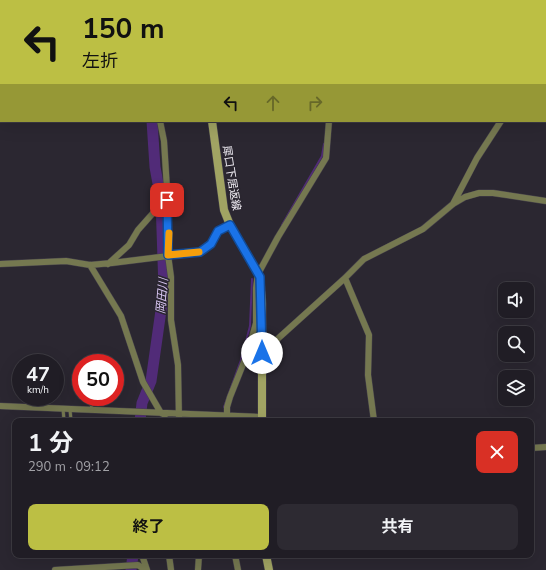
<!DOCTYPE html>
<html lang="ja">
<meta charset="utf-8">
<style>
body{margin:0;font-family:"Nunito Sans","Noto Sans JP",sans-serif;background:#2d2a32;color:#f1f3f6;height:100vh;display:flex;flex-direction:column;font-size:15px;white-space:nowrap}
*{box-sizing:border-box;margin:0}
p{font-size:13px;color:#a2a2a7}
.icon{flex:none;width:22px;height:22px;fill:none;stroke:currentColor;stroke-width:2;stroke-linecap:round;stroke-linejoin:round}
.map{position:relative;flex:1;overflow:hidden}
.side{position:absolute;left:12px;top:418px;width:522px;height:140px;display:flex;flex-direction:column;background:#201d25;border-radius:8px;box-shadow:0 4px 16px #0002,0 0 0 1px #3d3b42}
.side>*{flex:none}
.hud{position:absolute;left:0px;top:0px;width:546px;height:122px;box-shadow:0 4px 16px #0002,0 0 0 1px #3d3b42;background:#bcbf44;color:#111;overflow:hidden}
.controls{position:absolute;left:498px;top:282px;display:grid;gap:8px}
.controls a{display:grid;place-items:center;width:36px;height:36px;border-radius:8px;background:#201d25;box-shadow:0 4px 16px #0002,0 0 0 1px #3d3b42;font-size:20px}
.speed{position:absolute;left:12px;top:354px;display:flex;gap:8px;font-size:20px;font-weight:700;text-align:center}
.speed>*{display:grid;place-content:center;width:52px;height:52px;border-radius:50%;background:#201d25;box-shadow:0 4px 16px #0002,0 0 0 1px #3d3b42;line-height:1}
.speed small{font-size:10px;font-weight:400}
.speed .limit{border:6px solid #d22;background:#fff;color:#111}
.pin{position:absolute;display:grid;place-items:center;width:34px;height:34px;color:#fff;margin:-17px;border-radius:8px;box-shadow:0 2px 6px #0006}
.me{position:absolute;width:44px;margin:-22px;rotate:0deg;stroke-linejoin:round;filter:drop-shadow(0 0 3px #0008)}
.turn{display:flex;align-items:center;gap:14px;height:84px;padding:0 16px;font-size:18px}
.turn .icon{width:52px;height:52px;stroke-width:2.5}
.turn b{display:block;font-size:28px;line-height:34px}
.lanes{display:flex;align-items:center;height:38px;padding:0 16px;background:#0003;justify-content:center;gap:20px;direction:ltr}
.lanes .off{opacity:.35}
.round{display:grid;place-items:center;flex:none;width:42px;height:42px;border-radius:8px;background:#2d2a32}
.headline{display:flex;align-items:center;justify-content:space-between;height:68px;padding:0 16px}
h1{font-size:24px;font-weight:700;line-height:30px}
.primary-button{display:flex;gap:8px;margin-top:auto;padding:8px 16px}
.primary-button a{flex:1;height:46px;border-radius:8px;background:#bcbf44;color:#111;font-size:16px;font-weight:700;line-height:46px;text-align:center}
.primary-button a+a{background:#2d2a32;color:#f1f3f6}
.map>svg:first-child{display:block}
.lines{fill:none;stroke-linecap:round;stroke-linejoin:round}
.stream{stroke:#512b78;stroke-width:2}
.river{stroke:#512b78;stroke-width:11}
.service-casing{stroke:#47434c;stroke-width:4}
.minor-casing{stroke:#47434c;stroke-width:7}
.secondary-casing{stroke:#47434c;stroke-width:9}
.service{stroke:#757850;stroke-width:3}
.minor{stroke:#757850;stroke-width:6}
.secondary{stroke:#a1a463;stroke-width:8}
.route-casing{stroke:#114b97;stroke-width:10}
.route{stroke:#1a73e8;stroke-width:7}
.slow{stroke:#f59e0b;stroke-width:7}
.labels{text-anchor:middle;stroke-width:3;stroke-linejoin:round;paint-order:stroke}
.street-label{font-size:11px;fill:#f0edf4;stroke:#2b2731}
.water-label{font-size:12px;font-style:italic;fill:#d9c7f3;stroke:#2b2731}
</style>
<div class="map">
<svg width="546" height="570" viewBox="0 0 546 570">
<rect width="100%" height="100%" fill="#2b2731"/>
<g class="lines">
<path class="stream" d="M340,1V0
M282,225L322,156L324,144
M224,407L241,360L250,326L252,279
M223,421L224,416"/>
<path class="river" d="M121,0V1
M140,421L142,403L151,381L164,289L161,200L155,167L152,121
M131,570L133,555"/>
<g class="service-casing">
<path id="service" d="M90,397L92,409
M63,408L64,421
M70,409L71,421"/>
</g>
<g class="minor-casing">
<path id="minor" d="M133,0V1
M243,1L244,0
M344,1V0
M545,30L546,27
M160,121L164,141L167,189L168,255L171,277V320L178,365L179,421
M453,204L477,158L501,121
M0,264L66,261L90,265L112,263L200,252L211,244L218,231L230,225
M108,264L129,245L138,230L154,212
M90,265L121,316L143,382L161,413
M345,278L369,335L368,375L374,421
M262,353L345,278L364,259L423,229L453,204L465,197L479,193H493L546,201
M0,406L262,417
M227,416V407L230,397L248,352L256,323V288L258,274L278,237L326,158L329,121
M164,421L165,413
M531,448L546,447
M142,555L147,570
M169,555L171,570
M235,555L238,570
M55,570L138,565L145,570
M198,570L199,555"/>
</g>
<g class="secondary-casing">
<path id="secondary" d="M197,0V1
M212,121L224,210L230,225L260,277L262,304V421
M266,555L269,570"/>
</g>
<use href="#service" class="service"/>
<use href="#minor" class="minor"/>
<use href="#secondary" class="secondary"/>
</g>
<g class="lines">
<g class="route-casing">
<path id="route" d="M167,200L168,255L200,252L211,244L218,231L230,225L260,277L262,353"/>
</g>
<use href="#route" class="route"/>
<path class="slow" d="M169,233L168,255L199,252"/>
</g>
<g class="labels">
<g class="street-label">
<text transform="translate(232 178) rotate(81)" y="4">犀口下居返線</text>
</g>
<g class="water-label">
<text transform="translate(162 296) rotate(-85)" y="4">岡田川</text>
</g>
</g>
</svg>
<div class="controls">
<a><svg class="icon" aria-label="sound" viewBox="0 0 24 24"><path d="M4 9h4l5-4v14l-5-4H4zM17 9q2 3 0 6"/></svg></a>
<a><svg class="icon" aria-label="search" viewBox="0 0 24 24"><circle cx="10" cy="10" r="6"/><path d="M15 15l6 6"/></svg></a>
<a><svg class="icon" aria-label="layers" viewBox="0 0 24 24"><path d="M12 4l9 5-9 5-9-5zM3 14l9 5 9-5"/></svg></a>
</div>
<div class="speed"><div>47<small>km/h</small></div><div class="limit">50</div></div>
<div class="pin" style="left:167px;top:200px;background:#d93025"><svg class="icon" aria-label="arrive" viewBox="0 0 24 24"><path d="M6 21V4h12l-3 4 3 4H6"/></svg></div>
<svg class="me" style="left:262px;top:353px" viewBox="-20 -20 40 40"><circle r="19" fill="#fff"/><path d="M0-13L10 11 0 6-10 11z" fill="#1a73e8"/></svg>
<div class="hud">
<div class="turn"><svg class="icon" aria-label="left" viewBox="0 0 24 24"><path d="M17 20v-9H6M10 6l-5 5 5 5"/></svg><div><b>150 m</b>左折</div></div>
<div class="lanes"><svg class="icon" aria-label="left" viewBox="0 0 24 24"><path d="M17 20v-9H6M10 6l-5 5 5 5"/></svg><svg class="icon off" aria-label="ahead" viewBox="0 0 24 24"><path d="M12 20V5M6 11l6-6 6 6"/></svg><svg class="icon off" aria-label="right" viewBox="0 0 24 24"><path d="M7 20v-9h11M14 6l5 5-5 5"/></svg></div>
</div>
<section class="side">
<div class="headline"><div><h1>1 分</h1><p>290 m · 09:12</p></div><a class="round" style="background:#d93025;color:#fff"><svg class="icon" aria-label="close" viewBox="0 0 24 24"><path d="M6 6l12 12M18 6L6 18"/></svg></a></div>
<div class="primary-button"><a>終了</a><a>共有</a></div>
</section>
</div>
